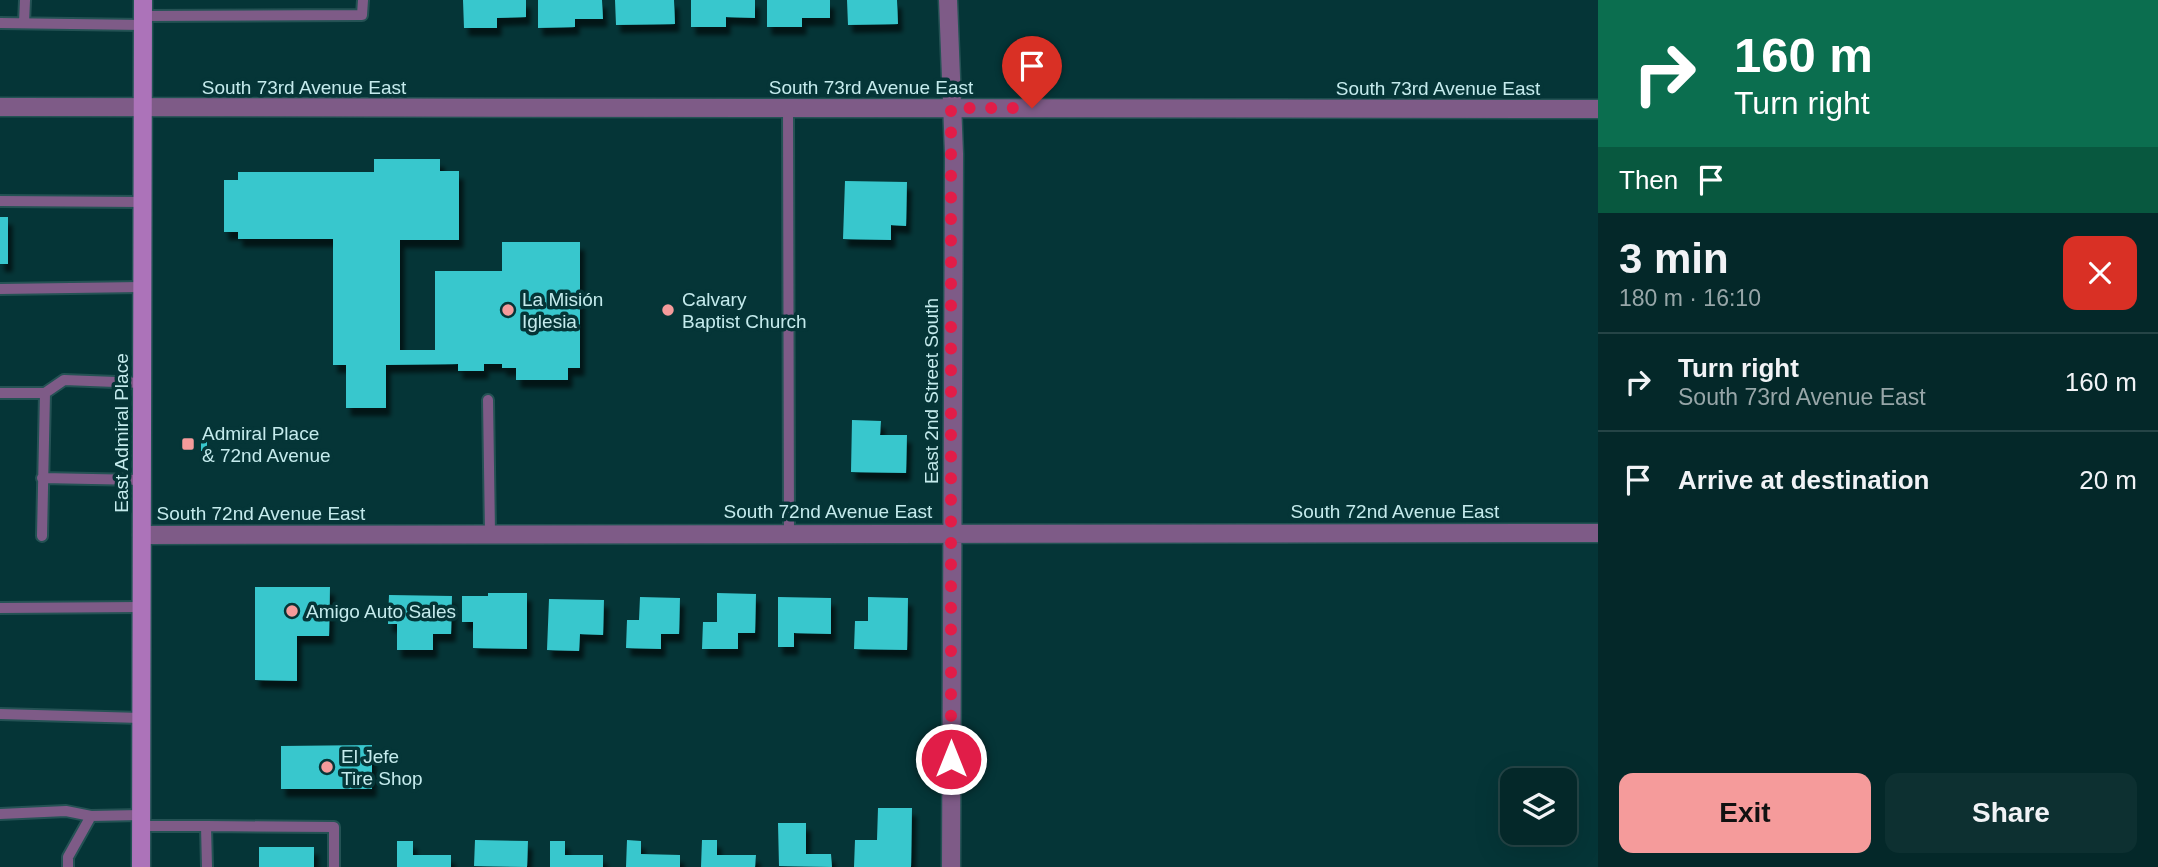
<!DOCTYPE html>
<meta charset="utf-8">
<style>
body{margin:0;font-family:Helvetica,sans-serif;background:#0d3031;color:#f1f3f6;height:100vh;display:flex;flex-direction:column;font-size:26px;white-space:nowrap}
*{box-sizing:border-box;margin:0}
p{font-size:23px;color:#97a6a8}
.icon{flex:none;width:38px;height:38px;fill:none;stroke:currentColor;stroke-width:2;stroke-linecap:round;stroke-linejoin:round}
.map{position:relative;flex:1;overflow:hidden}
.sheet{display:flex;flex-direction:column;background:#042829;width:560px}
.sheet>*{flex:none}
.top-card{background:#0b6e4f;color:#fff;overflow:hidden}
.tools{position:absolute;left:1500px;top:768px;display:grid;gap:14px}
.tools a{display:grid;place-items:center;width:77px;height:77px;border-radius:14px;background:#042829;box-shadow:0 7px 28px #0002,0 0 0 2px #254446;font-size:35px}
.pin{position:absolute;display:grid;place-items:center;width:60px;height:60px;color:#fff;margin:-72px -30px;border-radius:50% 50% 50% 0;rotate:-45deg;box-shadow:0 0 7px #0007}
.pin .icon{rotate:45deg}
.me{position:absolute;width:77px;margin:-38px;rotate:0deg;stroke-linejoin:round;filter:drop-shadow(0 0 5px #0008)}
.turn{display:flex;align-items:center;gap:24px;height:147px;padding:0 21px;font-size:32px}
.turn .icon{width:91px;height:91px;stroke-width:2.5}
.turn b{display:block;font-size:49px;line-height:60px}
.then{display:flex;align-items:center;height:66px;padding:0 21px;background:#0003;gap:14px;font-size:26px}
.round{display:grid;place-items:center;flex:none;width:74px;height:74px;border-radius:14px;background:#0d3031}
.head{display:flex;align-items:center;justify-content:space-between;height:119px;padding:0 21px}
h1{font-size:42px;font-weight:700;line-height:52px}
.primary-button{display:flex;gap:14px;margin-top:auto;padding:14px 21px}
.primary-button a{flex:1;height:80px;border-radius:14px;background:#f59b9b;color:#111;font-size:28px;font-weight:700;line-height:80px;text-align:center}
.primary-button a+a{background:#0d3031;color:#f1f3f6}
ul{padding:0;list-style:none}
li{display:flex;align-items:center;gap:21px;height:98px;padding:0 21px;border-top:2px solid #254446}
li div{flex:1}
li b{display:block;font-size:26px}
li em{font-style:normal}
main{display:flex;flex:1;min-height:0}
.map>svg:first-child{display:block}
.building{fill:#39c7cd;filter:url(#shadow)}
.lines{fill:none;stroke-linecap:round;stroke-linejoin:round}
.service-casing{stroke:#245254;stroke-width:14}
.minor-casing{stroke:#245254;stroke-width:21}
.tertiary-casing{stroke:#245254;stroke-width:21}
.secondary-casing{stroke:#245254;stroke-width:21}
.service{stroke:#7e5b87;stroke-width:10}
.minor{stroke:#7e5b87;stroke-width:18}
.tertiary{stroke:#7e5b87;stroke-width:18}
.secondary{stroke:#ac73b9;stroke-width:18}
.route{stroke:#e11d48;stroke-width:12;stroke-dasharray:0 21.6}
.poi-dot{fill:#f59b9b;stroke:#053537;stroke-width:2.5}
.labels{text-anchor:middle;stroke-width:7;stroke-linejoin:round;paint-order:stroke}
.street-label{font-size:19px;fill:#c5ebed;stroke:#053537}
.poi-label{font-size:19px;fill:#c5ebed;stroke:#053537;text-anchor:start}
</style>
<main>
<div class="map">
<svg width="1598" height="867" viewBox="0 0 1598 867">
<defs>
<filter id="shadow"><feDropShadow dx="4.5" dy="8" stdDeviation="2" flood-color="#0009"/></filter>
</defs>
<rect width="100%" height="100%" fill="#053537"/>
<path class="building" d="M463,0H526V17L497,18V28H464Z
M538,0H602L603,19H575V27L538,28Z
M615,0H674L675,24L616,25Z
M691,0H755V18L726,17V27H691Z
M767,0H830V18H802V27H767Z
M847,0H897L898,24L848,25Z
M374,159H440V171H459V240H400V350H435V271H502V242H580V368H568V380H516V368H502V364H484V371H458V364L386,365V408H346V365H333V239H238V232H224V180H238V172H374Z
M845,181L907,182L906,226L891,225V240L843,239Z
M0,217H8V264H0Z
M852,420L881,421L880,435H907L906,473L851,472Z
M201,441L207,442V451H201Z
M255,587H330L329,636H297V681L255,680Z
M488,593H527V649L473,648V622H462V596H488Z
M717,593L756,594L755,633H738V649H702L703,622H717Z
M389,595L452,596L451,634H433V650H397V624H388Z
M640,597L680,598L679,634H661V649L626,648L627,620H639Z
M778,597L831,598V634L794,633V647H778Z
M868,597L908,598L907,650L854,649L855,621H868Z
M549,599L604,600L603,635L580,634L579,651L547,650Z
M372,745V789H281V746Z
M878,808H912L911,867H854L855,840H877Z
M778,823H806V854H831L832,867L779,866Z
M475,840L528,841L527,867L474,866Z
M627,840L641,841V854L680,855V867H626Z
M702,840H717V855H756L755,867H701Z
M397,841H413V855H451V867H397Z
M550,841H565V855H603V867H550Z
M259,847H314V867H259Z"/>
<g class="lines">
<g class="service-casing">
<path id="service" d="M143,16L362,15L363,0
M0,23L143,25
M24,23L25,0
M788,108L789,532
M0,201L143,202
M0,289L142,287
M0,393H45
M488,400L490,533
M42,478L142,480
M42,536L45,393L64,380L142,383
M0,608L142,607
M0,714L141,718
M0,814L66,811L91,816
M141,826H206
M68,867V857L91,816L141,815
M207,867L206,826L334,827V867"/>
</g>
<g class="minor-casing">
<path id="minor" d="M948,0L954,154L951,867
M142,535L1598,533"/>
</g>
<g class="tertiary-casing">
<path id="tertiary" d="M0,107L1598,109"/>
</g>
<g class="secondary-casing">
<path id="secondary" d="M141,867L143,0"/>
</g>
<use href="#service" class="service"/>
<use href="#minor" class="minor"/>
<use href="#tertiary" class="tertiary"/>
<use href="#secondary" class="secondary"/>
</g>
<g class="lines">
<path class="route" d="M951,759V108H1032"/>
</g>
<g class="poi-dot">
<circle cx="508" cy="310" r="7"/>
<circle cx="668" cy="310" r="7"/>
<rect x="181" y="437" width="14" height="14" rx="3.5"/>
<circle cx="292" cy="611" r="7"/>
<circle cx="327" cy="767" r="7"/>
</g>
<g class="labels">
<g class="street-label">
<text x="304" y="94">South 73rd Avenue East</text>
<text x="871" y="94">South 73rd Avenue East</text>
<text x="1438" y="95">South 73rd Avenue East</text>
<text transform="translate(931 391) rotate(-90)" y="7">East 2nd Street South</text>
<text transform="translate(121 433) rotate(-90)" y="7">East Admiral Place</text>
<text x="828" y="518">South 72nd Avenue East</text>
<text x="1395" y="518">South 72nd Avenue East</text>
<text x="261" y="520">South 72nd Avenue East</text>
</g>
<g class="poi-label">
<text x="522" y="306">La Misión<tspan x="522" dy="22">Iglesia</tspan></text>
<text x="682" y="306">Calvary<tspan x="682" dy="22">Baptist Church</tspan></text>
<text x="202" y="440">Admiral Place<tspan x="202" dy="22">&amp; 72nd Avenue</tspan></text>
<text x="306" y="618">Amigo Auto Sales</text>
<text x="341" y="763">El Jefe<tspan x="341" dy="22">Tire Shop</tspan></text>
</g>
</g>
</svg>
<div class="tools">
<a><svg class="icon" aria-label="layers" viewBox="0 0 24 24"><path d="M12 4l9 5-9 5-9-5zM3 14l9 5 9-5"/></svg></a>
</div>
<div class="pin" style="left:1032px;top:108px;background:#d93025"><svg class="icon" aria-label="arrive" viewBox="0 0 24 24"><path d="M6 21V4h12l-3 4 3 4H6"/></svg></div>
<svg class="me" style="left:951px;top:759px" viewBox="-20 -20 40 40"><circle r="17" fill="#e11d48" stroke="#fff" stroke-width="3"/><path d="M0-11L8 9 0 5-8 9z" fill="#fff"/></svg>
</div>
<section class="sheet">
<div class="top-card">
<div class="turn"><svg class="icon" aria-label="right" viewBox="0 0 24 24"><path d="M7 20v-9h11M14 6l5 5-5 5"/></svg><div><b>160 m</b>Turn right</div></div>
<div class="then">Then<svg class="icon" aria-label="arrive" viewBox="0 0 24 24"><path d="M6 21V4h12l-3 4 3 4H6"/></svg></div>
</div>
<div class="head"><div><h1>3 min</h1><p>180 m · 16:10</p></div><a class="round" style="background:#d93025;color:#fff"><svg class="icon" aria-label="close" viewBox="0 0 24 24"><path d="M6 6l12 12M18 6L6 18"/></svg></a></div>
<ul>
<li><svg class="icon" aria-label="right" viewBox="0 0 24 24"><path d="M7 20v-9h11M14 6l5 5-5 5"/></svg><div><b>Turn right</b><p>South 73rd Avenue East</p></div><em>160 m</em></li>
<li><svg class="icon" aria-label="arrive" viewBox="0 0 24 24"><path d="M6 21V4h12l-3 4 3 4H6"/></svg><div><b>Arrive at destination</b></div><em>20 m</em></li>
</ul>
<div class="primary-button"><a>Exit</a><a>Share</a></div>
</section>
</main>
